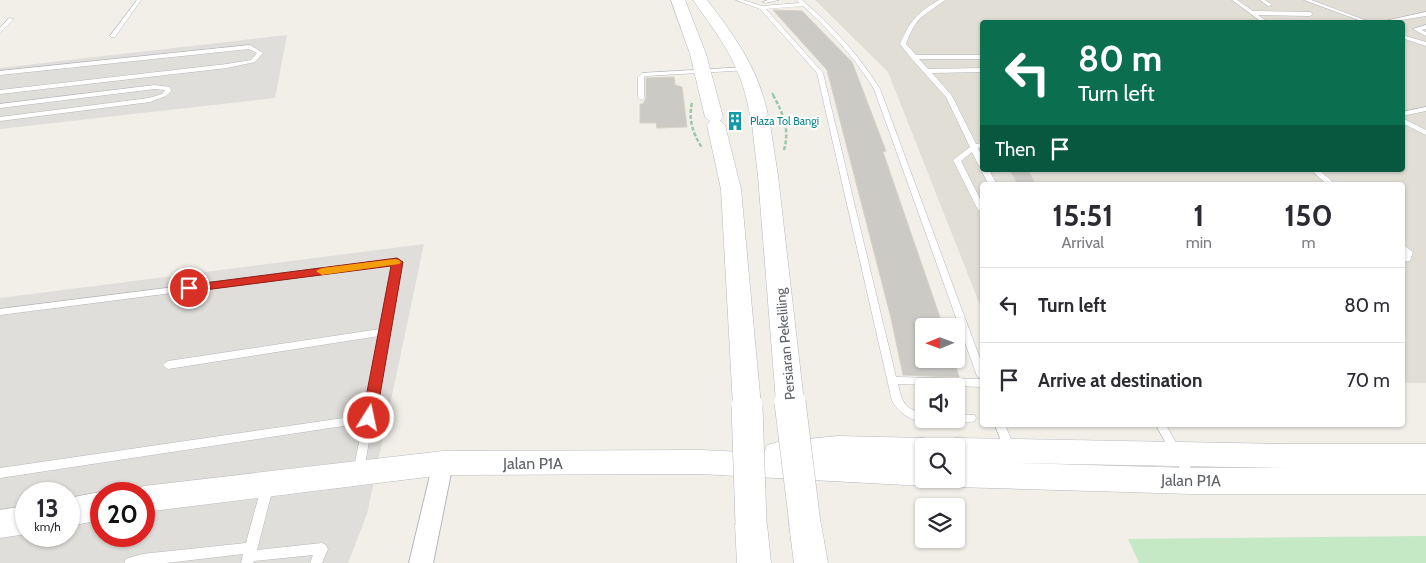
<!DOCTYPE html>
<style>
body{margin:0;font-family:Cabin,sans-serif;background:#f2f2f3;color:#2b2b33;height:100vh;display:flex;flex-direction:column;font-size:19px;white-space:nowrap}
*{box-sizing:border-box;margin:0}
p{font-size:16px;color:#7c7c81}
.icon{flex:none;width:28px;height:28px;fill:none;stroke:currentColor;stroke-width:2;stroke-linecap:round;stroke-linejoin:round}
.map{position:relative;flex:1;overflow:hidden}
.sheet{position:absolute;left:980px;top:182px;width:425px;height:245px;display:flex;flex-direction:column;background:#fff;border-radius:5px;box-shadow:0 1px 4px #0004}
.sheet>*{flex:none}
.hud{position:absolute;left:980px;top:20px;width:425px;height:152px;border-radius:5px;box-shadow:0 1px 4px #0004;background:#0b6e4f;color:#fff;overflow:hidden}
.needle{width:32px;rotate:269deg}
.buttons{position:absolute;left:915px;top:318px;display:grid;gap:10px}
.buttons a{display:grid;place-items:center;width:50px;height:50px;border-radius:5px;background:#fff;box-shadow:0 1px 4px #0004;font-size:25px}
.speed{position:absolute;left:15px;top:482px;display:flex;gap:10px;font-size:25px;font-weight:700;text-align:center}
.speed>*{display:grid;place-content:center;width:65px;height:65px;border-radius:50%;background:#fff;box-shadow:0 1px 4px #0004;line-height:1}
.speed small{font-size:12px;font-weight:400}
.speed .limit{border:8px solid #d22;background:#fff;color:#111}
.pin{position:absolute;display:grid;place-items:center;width:42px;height:42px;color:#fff;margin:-21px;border:2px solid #fff;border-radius:50%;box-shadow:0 1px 5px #0007}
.me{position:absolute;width:55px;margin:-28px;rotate:10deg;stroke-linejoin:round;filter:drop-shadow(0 0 4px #0008)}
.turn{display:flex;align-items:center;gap:18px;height:105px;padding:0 15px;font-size:22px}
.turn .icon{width:65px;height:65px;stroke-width:2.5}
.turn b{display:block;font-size:35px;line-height:42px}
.then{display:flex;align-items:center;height:48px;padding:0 15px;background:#0003;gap:10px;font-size:19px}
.eta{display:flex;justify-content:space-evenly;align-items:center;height:85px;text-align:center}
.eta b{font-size:30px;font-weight:700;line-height:35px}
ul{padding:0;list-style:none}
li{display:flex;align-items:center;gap:15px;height:75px;padding:0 15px;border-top:1px solid #e1e1e2}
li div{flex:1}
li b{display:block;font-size:19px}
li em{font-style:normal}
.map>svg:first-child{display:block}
.industrial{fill:#e0deda;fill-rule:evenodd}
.education{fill:#e1ded6;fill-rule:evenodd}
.green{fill:#c5e8c5}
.building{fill:#cccac5;stroke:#d6d1c6}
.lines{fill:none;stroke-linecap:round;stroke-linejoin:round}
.service-casing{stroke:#b5b8bc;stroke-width:1}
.minor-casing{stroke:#b5b8bc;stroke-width:2}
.secondary-casing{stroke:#b6babf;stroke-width:1}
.path-far1{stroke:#9cc7a9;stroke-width:2;stroke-dasharray:3 2;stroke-linecap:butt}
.path{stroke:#9cc7a9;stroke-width:2.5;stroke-dasharray:4 2;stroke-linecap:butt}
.service{fill:#fff;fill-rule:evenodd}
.minor{fill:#fff;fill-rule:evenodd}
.secondary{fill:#fff;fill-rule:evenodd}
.secondary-bridge-casing{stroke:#b6babf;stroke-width:32;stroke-linecap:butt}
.secondary-bridge{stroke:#fff;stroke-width:31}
.route{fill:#d93025;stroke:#8d1f18}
.slow{fill:#f59e0b}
.labels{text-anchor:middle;stroke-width:4;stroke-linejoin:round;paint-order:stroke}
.far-culture-label{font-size:11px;fill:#0d838f;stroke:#fff;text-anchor:start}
.street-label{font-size:14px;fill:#5f6368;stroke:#fff}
.near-street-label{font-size:16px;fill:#5f6368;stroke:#fff}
</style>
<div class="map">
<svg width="1426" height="563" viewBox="0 0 1426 563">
<rect width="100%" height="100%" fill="#f1efe8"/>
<path class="industrial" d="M287,35L275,98L0,129V68Z
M424,244L367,514L348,563H0V298ZM26,494H69V536H26ZM101,494H144V536H101Z"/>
<path class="education" d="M815,0H1426V383H1403L1402,185H982V310L888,72ZM982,22H1402V170H982Z"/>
<path class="green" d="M1426,536V563H1139L1128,539Z"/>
<path class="building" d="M773,10L802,11L852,62L886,151L883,152L943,326H924V359H954L959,377L903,375L891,318L827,70Z
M674,77L675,85L682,87L687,127L657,128L656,123H640V104H643L646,98V78Z
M1010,170H1028L1036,185H1018Z"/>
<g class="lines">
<g class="service-casing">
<path id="service" d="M137,0H141L115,37H111L110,36Z
M736,0H743L762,6L799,3L797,0H802C832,26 859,55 880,89L982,364V387L898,384C902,401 904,410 924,413V419H928V420C913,424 899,413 892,401L817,73L760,9ZM803,6C830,30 855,58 874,89L977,376L981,379L896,377L823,73L766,9Z
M768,0H779L765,3L763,2Z
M939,0H945C923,17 917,15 906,44L916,55H982V59H919L928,69L982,68V72L932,73L952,96L976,144L982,143V147L978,148L982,158V166H979L972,152L961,161L982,203V212L978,210L953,160L970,147L946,97L911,58L900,44C910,21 918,12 939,0Z
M1232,0H1237L1253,11L1310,12L1313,14L1310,16L1258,15L1268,22H1262Z
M1260,0H1265L1272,5L1268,6Z
M1304,0H1311L1370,22H1364Z
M1426,12V16L1389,22H1380Z
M9,18L14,19L0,33V28Z
M1426,25V29L1421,30L1426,32V36L1413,29Z
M1402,35L1426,42V46L1402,38Z
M250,45L263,53L255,62L227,68L0,94V90L227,64L251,60L257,53L249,49L0,75V71Z
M747,67L750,69L749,70L646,76L644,77V98L641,100L638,98V77L642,73Z
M155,85L170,87L171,91L166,96L150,102L0,121V117L149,98L162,94L165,90L155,89L0,108V104Z
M1426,107V111L1402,116V112Z
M1402,118L1426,130V135L1402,123Z
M982,168V170H989L997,185H989L981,170Z
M1311,170H1319L1336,185H1328Z
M1402,244L1413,252L1410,261L1402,262V256L1405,253L1402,251Z
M397,259L401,262L363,475L359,477L355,475L353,472L363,423L0,478V468L364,415L379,336L168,369L165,367L163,365L165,363L168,361L380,329L392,265L0,315V309Z
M956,414L975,415L976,418L975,421C968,423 959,423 952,421L951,419H956Z
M995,425H1005L1015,448L1013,451L1009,452L1005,451Z
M1156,425H1166L1196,477L1194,480L1190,482L1186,480Z
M267,483L271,485L273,488L257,550L322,543L326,545L328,549L322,563H310L313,555L254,561L253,563H241L243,554L166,563H124L126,559L142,554L246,543L261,488L263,485Z"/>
</g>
<g class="minor-casing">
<path id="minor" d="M443,455L450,457L453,463L433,563H409L433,463L436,457Z"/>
</g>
<g class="secondary-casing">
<path id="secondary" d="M671,0H685L706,54L723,117L720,121L725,125L741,189L761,406L757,414L747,417L737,414L733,406L721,189L707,125L710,121L705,117L690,54Z
M693,0H707C736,38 758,68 768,115L763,119L767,120L770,124L778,176L804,402L800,409L790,413L780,409L776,402L758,176L752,124L757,120L753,119L750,115C741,64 722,41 693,0Z
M838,436L924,438L935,442L937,446H924V479H937L935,482L924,486L700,474L443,475L144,512V494H131L133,490L144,486L443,451L700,450L764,453L767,445L778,442Z
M956,438L1289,444H1426V468H1289L1014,463L1192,468H1426V494H1192L956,487L945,483L943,479H956V446H943L945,442Z
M101,492L105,494H101V520L69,526V498Z
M26,506V534L0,538V510Z
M751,510L763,514L767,524L771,563H737L735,524L739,514Z
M805,510L817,514L821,524L828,563H794L789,524L793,514Z"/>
</g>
<path class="path-far1" d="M772,93L774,96"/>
<path class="path" d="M773,95C783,113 790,129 784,150
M692,103C688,120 693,133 702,148"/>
<use href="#service" class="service"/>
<use href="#minor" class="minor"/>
<use href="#secondary" class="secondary"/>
<g class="secondary-bridge-casing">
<path id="secondary-bridge" d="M790,402L805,524
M747,406L751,524"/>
</g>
<use href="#secondary-bridge" class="secondary-bridge"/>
</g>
<path class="route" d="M397,258L403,262L376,418L374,421L369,423L364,421L362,418L391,266L189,292L184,288L189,285Z"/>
<path class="slow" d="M395,259L399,260L401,262L399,264L322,275L316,271L322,268Z"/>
<defs>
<g id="building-bare" transform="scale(1.5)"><path d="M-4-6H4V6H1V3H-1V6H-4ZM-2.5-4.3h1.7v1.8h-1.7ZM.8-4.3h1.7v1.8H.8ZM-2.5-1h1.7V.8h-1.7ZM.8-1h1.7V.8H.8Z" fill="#0f9aa8" stroke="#fff" stroke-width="2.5" paint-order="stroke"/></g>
</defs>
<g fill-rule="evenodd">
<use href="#building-bare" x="735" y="121"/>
</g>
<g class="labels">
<g class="far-culture-label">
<text x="750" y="125">Plaza Tol Bangi</text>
</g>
<g class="street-label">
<text transform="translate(785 344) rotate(-95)" y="5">Persiaran Pekeliling</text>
</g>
<g class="near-street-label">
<text x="533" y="469">Jalan P1A</text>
<text transform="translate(1191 480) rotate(1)" y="6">Jalan P1A</text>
</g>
</g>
</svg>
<div class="buttons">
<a><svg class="needle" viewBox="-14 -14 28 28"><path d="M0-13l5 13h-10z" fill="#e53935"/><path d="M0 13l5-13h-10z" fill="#7c7c81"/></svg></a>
<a><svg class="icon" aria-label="sound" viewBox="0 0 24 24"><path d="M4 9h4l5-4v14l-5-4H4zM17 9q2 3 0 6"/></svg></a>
<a><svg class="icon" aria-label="search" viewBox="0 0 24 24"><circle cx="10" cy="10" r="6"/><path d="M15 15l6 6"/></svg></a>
<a><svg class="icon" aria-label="layers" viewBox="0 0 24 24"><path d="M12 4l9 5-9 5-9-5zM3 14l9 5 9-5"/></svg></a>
</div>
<div class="speed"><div>13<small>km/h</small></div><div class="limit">20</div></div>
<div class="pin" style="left:189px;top:288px;background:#d93025"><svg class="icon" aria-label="arrive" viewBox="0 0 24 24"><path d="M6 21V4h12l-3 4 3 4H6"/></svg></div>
<svg class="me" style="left:369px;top:418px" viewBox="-20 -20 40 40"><circle r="17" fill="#d93025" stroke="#fff" stroke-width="3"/><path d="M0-11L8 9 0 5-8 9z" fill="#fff"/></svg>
<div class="hud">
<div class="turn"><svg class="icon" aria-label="left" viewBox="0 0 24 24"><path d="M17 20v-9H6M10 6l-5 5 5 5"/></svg><div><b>80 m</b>Turn left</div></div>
<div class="then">Then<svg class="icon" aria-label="arrive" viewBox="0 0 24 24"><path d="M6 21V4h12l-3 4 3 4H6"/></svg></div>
</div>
<section class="sheet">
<div class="eta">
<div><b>15:51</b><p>Arrival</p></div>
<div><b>1</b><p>min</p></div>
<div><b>150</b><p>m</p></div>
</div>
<ul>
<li><svg class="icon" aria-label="left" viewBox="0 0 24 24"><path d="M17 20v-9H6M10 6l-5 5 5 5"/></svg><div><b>Turn left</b></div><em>80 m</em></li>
<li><svg class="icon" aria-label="arrive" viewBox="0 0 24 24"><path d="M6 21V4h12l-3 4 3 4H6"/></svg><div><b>Arrive at destination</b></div><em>70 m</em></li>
</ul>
</section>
</div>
